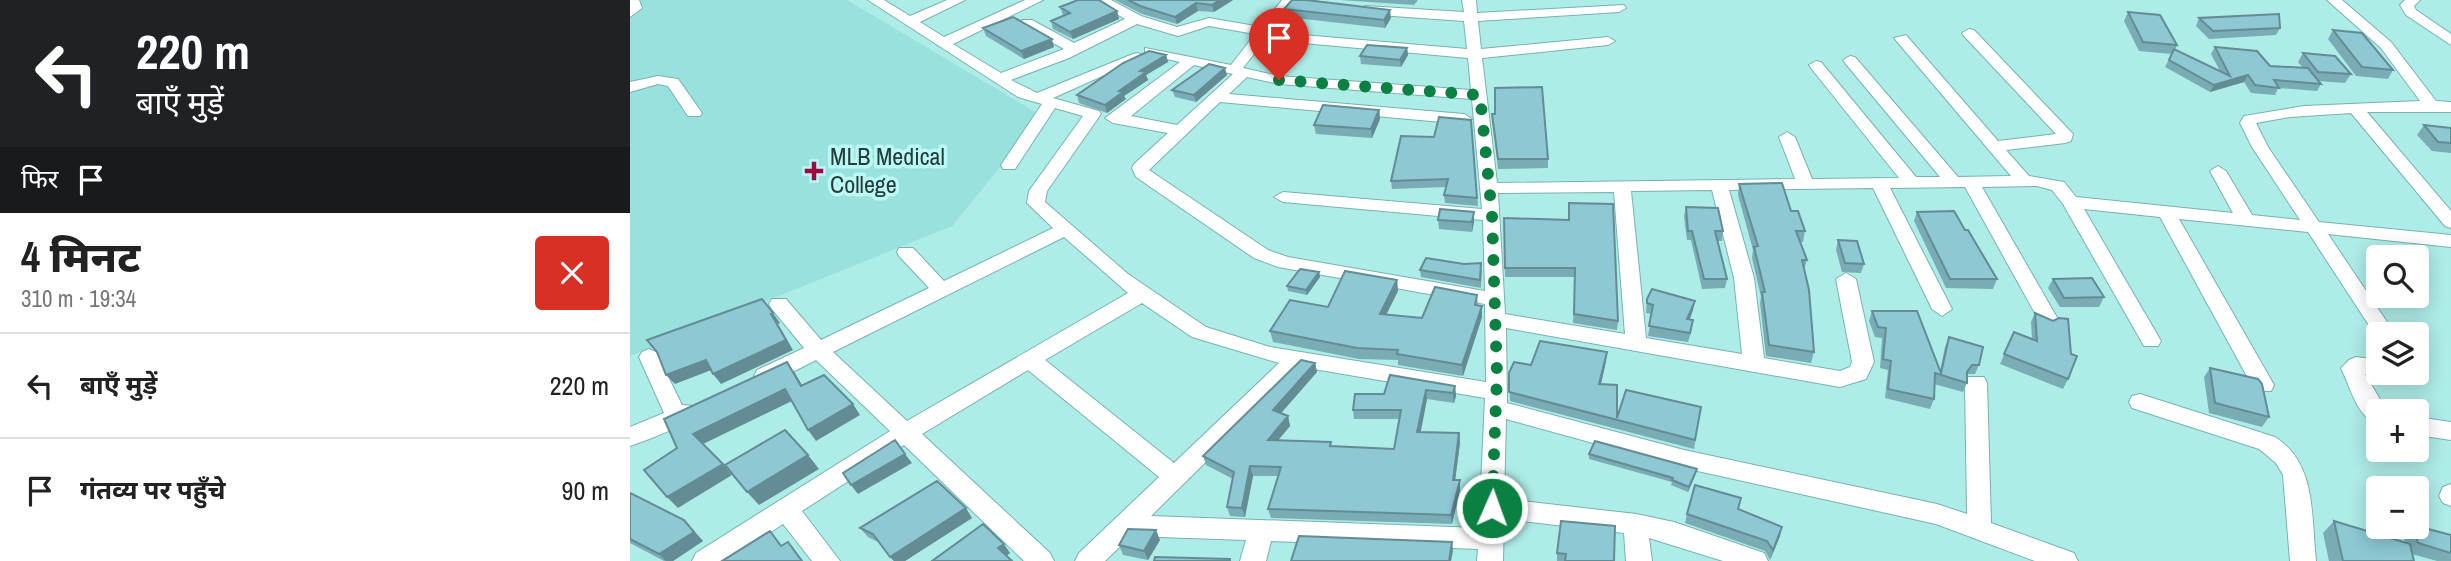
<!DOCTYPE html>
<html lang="hi">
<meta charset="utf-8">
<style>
body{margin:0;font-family:"Archivo Narrow","Noto Sans Devanagari",sans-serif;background:#f6f6f6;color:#222;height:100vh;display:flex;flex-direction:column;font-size:26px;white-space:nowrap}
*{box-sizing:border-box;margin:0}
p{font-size:23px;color:#767676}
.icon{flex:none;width:38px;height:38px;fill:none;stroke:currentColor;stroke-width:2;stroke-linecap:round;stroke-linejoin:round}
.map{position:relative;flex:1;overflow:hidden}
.details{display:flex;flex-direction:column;background:#fff;width:630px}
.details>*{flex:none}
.top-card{background:#202124;color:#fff;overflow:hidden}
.controls{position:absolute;left:1736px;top:245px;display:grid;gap:14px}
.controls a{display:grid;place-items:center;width:63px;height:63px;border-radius:7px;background:#fff;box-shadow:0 4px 18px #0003;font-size:35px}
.pin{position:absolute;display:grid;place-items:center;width:60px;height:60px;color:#fff;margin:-72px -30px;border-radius:50% 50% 50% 0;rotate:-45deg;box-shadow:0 0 7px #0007}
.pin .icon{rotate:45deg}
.me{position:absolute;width:77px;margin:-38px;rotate:2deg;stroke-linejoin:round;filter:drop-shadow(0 0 5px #0008)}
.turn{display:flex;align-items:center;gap:24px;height:147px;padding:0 21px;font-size:32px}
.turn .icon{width:91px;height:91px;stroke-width:2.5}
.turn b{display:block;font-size:49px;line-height:60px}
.then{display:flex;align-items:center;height:66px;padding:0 21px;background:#0003;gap:14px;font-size:26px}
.round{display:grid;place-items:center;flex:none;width:74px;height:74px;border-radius:7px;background:#f6f6f6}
.head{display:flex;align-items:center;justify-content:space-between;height:119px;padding:0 21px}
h1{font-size:42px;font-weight:800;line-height:52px}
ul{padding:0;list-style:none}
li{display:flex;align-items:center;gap:21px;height:105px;padding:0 21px;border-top:2px solid #e0e0e0}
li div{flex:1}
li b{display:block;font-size:26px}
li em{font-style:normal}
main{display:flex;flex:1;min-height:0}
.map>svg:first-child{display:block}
.built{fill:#98e1dc}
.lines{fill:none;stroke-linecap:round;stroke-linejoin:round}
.minor-casing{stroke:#76b3af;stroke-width:2}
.minor{fill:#fff;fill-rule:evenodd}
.wall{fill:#79acb5}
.shaded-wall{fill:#638c94}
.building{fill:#8dc8d3;stroke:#638c94;stroke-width:2}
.route{stroke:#0b8043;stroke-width:12;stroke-dasharray:0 21.6}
.poi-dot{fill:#a2063e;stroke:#bbf9f5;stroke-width:2.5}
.labels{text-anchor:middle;stroke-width:7;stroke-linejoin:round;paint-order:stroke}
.poi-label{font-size:24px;fill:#243d3c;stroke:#bbf9f5;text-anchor:start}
</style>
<main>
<section class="details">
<div class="top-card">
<div class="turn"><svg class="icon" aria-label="left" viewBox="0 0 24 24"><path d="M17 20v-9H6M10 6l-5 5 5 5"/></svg><div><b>220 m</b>बाएँ मुड़ें</div></div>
<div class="then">फिर<svg class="icon" aria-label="arrive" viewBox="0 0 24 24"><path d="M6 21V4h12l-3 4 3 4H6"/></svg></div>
</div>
<div class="head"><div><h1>4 मिनट</h1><p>310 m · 19:34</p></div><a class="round" style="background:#d93025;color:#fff"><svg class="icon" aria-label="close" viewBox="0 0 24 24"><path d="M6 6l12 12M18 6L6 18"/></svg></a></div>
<ul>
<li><svg class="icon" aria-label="left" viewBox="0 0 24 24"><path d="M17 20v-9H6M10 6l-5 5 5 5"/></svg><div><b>बाएँ मुड़ें</b></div><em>220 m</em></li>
<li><svg class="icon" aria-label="arrive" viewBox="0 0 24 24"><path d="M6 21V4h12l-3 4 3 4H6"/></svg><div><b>गंतव्य पर पहुँचे</b></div><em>90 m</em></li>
</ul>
</section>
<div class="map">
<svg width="1821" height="561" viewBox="0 0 1821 561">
<rect width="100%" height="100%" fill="#aeece7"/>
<path class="built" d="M0,0H217L412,116L322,226L0,356Z"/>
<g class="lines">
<g class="minor-casing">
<path id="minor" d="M0,0H9L12,8L0,17Z
M238,0H254L280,16L317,0H335L290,22L314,37L395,0H413L323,44L371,73L434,49L392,26V20H402L444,43L495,19L464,0H481L511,16L547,27L579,18L631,27L652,0H666L613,68L649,76L841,90L838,58L673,43L666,39L673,35L837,49L834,21L735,14L728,10L735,6L834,12L832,0H846L847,13L994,5L996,8L989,12L848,21L851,49L978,37L985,41L978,45L852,58L867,183L1165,179L1149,137L1157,132L1165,137L1182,179L1269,178L1181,68L1179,65L1186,61L1191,62L1286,177H1310L1215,63L1213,60L1220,56L1225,57L1328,177L1381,176L1264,38L1276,35L1368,141L1426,134L1334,36L1332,33L1339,29L1344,30L1443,134L1441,141L1435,143L1376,150L1399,176L1434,182L1446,197L1603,213L1580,171L1588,166L1596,171L1622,215L1670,220L1622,147L1610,123L1614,116L1674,106L1790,101L1751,48L1697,0H1712L1761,42L1806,101L1821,102V112H1737L1821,211V228L1815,226L1721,113L1660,117L1626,123L1638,147L1689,222L1821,235V247L1698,234L1765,334H1748V339L1678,232L1549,219L1644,385L1641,391H1625L1530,217L1454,209L1531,341L1528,346H1514L1433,204L1422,190L1407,186L1352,187L1429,321L1419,328L1412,326L1335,187L1260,188L1322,309L1312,316L1302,309L1243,188L1099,190L1124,278L1134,358L1210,371L1220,367L1222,362L1206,279L1216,273L1226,279L1244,362L1236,379L1210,387L876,328L877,403L1054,450L1307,504L1337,514L1335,383L1338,377H1354L1357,383L1361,523L1444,553L1448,561H1405L1306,524L1054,468L876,419L874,499L1006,514L1044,522L1134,553L1138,561H1093L1019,538L1022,561H996L994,533L874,519L873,561H847L848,549L641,541L636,561H610L616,540L501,536L475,561H445L449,553L529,477L398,370L292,434L420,553L424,561H394L274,445L172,511L210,561H182L153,524L96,561H62L66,553L260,431L186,360L143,382H127L124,376L127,370L174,348L142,309L139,304L142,299H156L191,340L299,288L269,256L267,252L269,248H283L314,281L423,228L397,203L399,191L453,116L425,108L385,169H373L371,165L412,104L388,97ZM507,24L548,36L579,26L625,34L601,65L515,48V54L550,62L475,118L483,123L538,133L504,164L502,168L506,177L624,258L648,267L855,304L856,382L640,347L576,327L498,274L415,202L417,191L471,114L469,111L423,98L515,57L508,53L503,54L407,93L381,80L439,58ZM564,65L603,74L547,125L501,116ZM617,77L649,84L842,99L852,209L653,192L644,197L653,202L853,220L855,291L658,257L638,250L519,170L590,102L834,124L842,119L834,114L599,94ZM1082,190L1104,278L1112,354L1016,338L1001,191ZM984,192L995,334L875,314L868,193ZM434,237L498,293L277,421L203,352ZM512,303L562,337L649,363L544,463L415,360ZM672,367L855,398L849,528L521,516Z
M1775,0H1790L1784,6L1786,10L1821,34V45L1776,15L1770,5Z
M28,76L48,79L72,113L70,116H58L38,86L28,84L0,92V82Z
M19,349L26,352L52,405L65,406L68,412C61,424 15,441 0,446V427L34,413L9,357L12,352Z
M1726,357L1748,360V373H1756L1748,376L1735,374L1757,411H1748V424C1727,418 1720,386 1711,368L1719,360Z
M1510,394L1645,437C1687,464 1681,516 1686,561H1660L1653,475L1646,463L1629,449L1502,408L1499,402L1502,396Z
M1787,417L1821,422V440L1787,435Z
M1821,484V506L1813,503L1809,496L1813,487Z"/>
</g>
<use href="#minor" class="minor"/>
</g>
<path class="wall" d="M485,0H603L584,12L568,11L547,24L512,14Z
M710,0H788L784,5Z
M430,7L487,11L489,19L443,39L423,29L421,21L434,15H433Z
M654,9L761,18L755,28L656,17Z
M1498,12L1547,45L1545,50L1590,71L1581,54L1585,47L1640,66L1673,68L1668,62L1673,53L1721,74L1715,83L1688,81L1691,84L1687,91L1648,88L1645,95L1621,93L1614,82L1580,92L1535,67L1542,54L1509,51L1494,21Z
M1569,18L1650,28L1646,35L1579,39L1566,26Z
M353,28L424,47L394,59L356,36Z
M1703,30L1763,70L1758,79L1726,76L1698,39Z
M777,48L778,55L771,67L731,64L730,56Z
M536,55L538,62L516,75L518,80L494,96L496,99L477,113L449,103L447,95Z
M597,75L566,102L545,97L542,90Z
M749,110L750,119L742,138L686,134L684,125Z
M862,114L918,159V168L868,169Z
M841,120L848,206L815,203L814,195L816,187L762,189L761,181L804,137Z
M1794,125L1821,128V153L1802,151L1787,135Z
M1109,184L1161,211L1175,231L1173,242H1170L1177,260L1174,270L1184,352L1181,363L1136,356L1130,303L1131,297L1122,258L1123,250L1108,195Z
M1056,207L1093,231L1092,241H1087L1097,279L1095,288L1072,289L1061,240H1057L1054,217Z
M844,212V222L842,232L809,229L808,220Z
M1287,212L1367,279L1363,289L1316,288L1284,221Z
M874,218L939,220L988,321L987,330L943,323L945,277H875Z
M1208,240L1234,264L1231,273L1212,272L1206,250Z
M790,270H852L851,288L791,277Z
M689,272L690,277L677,295L658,291L657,286Z
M1423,279L1474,297L1469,307H1430L1418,288Z
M767,280L768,291L756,315L792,318L847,295L848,305L852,306V317L833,376L768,365V360L729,359L643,342L640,331L698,307Z
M1017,299L1063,310L1060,319L1062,329L1058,342L1018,336L1022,314L1016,313Z
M1242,311L1310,371L1315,347L1319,337L1349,365L1345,374H1338L1337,376V383L1333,392L1304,384V399L1300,409L1255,398L1258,370L1250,368L1252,338L1245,337L1239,321Z
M1405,313L1438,379L1433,389L1370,364L1384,332L1402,339L1401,322Z
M977,352L976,361L971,384L987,418L1071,407L1064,449L880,401L879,373L901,365Z
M685,363L687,372L651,413L658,416L660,426L648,440L702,446L764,449L769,419H724L723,410L754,394L825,386L826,396L824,403L797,399L790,432L829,433L830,443L825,480H830V490L822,524L641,518L638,509L648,476H623L615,517L600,516L597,507L603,479L576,465L573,456Z
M1580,368L1639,417L1632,427L1579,413L1574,377Z
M959,454L1066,473L1058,492L1041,485L1042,482L959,459Z
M0,493L54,520L73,541L43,561H34L0,543Z
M1109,509L1150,536L1140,560L1135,551L1055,523L1057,514Z
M342,518L275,561H264L250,543L238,537L230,528Z
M1704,521L1775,542L1772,534L1779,527H1787L1821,535V561H1807L1782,554L1784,561H1699L1693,533Z
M530,540L518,560L493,555L489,545Z
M927,553L984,561H927Z"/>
<path class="shaded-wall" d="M590,0H603L584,12L582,5Z
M566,3L568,11L547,24L545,17Z
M760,10L761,18L755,28L754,20Z
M487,11L489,19L443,39L440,32Z
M422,39L424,47L394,59L391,51Z
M777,48L778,55L771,67L770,60Z
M536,55L538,62L516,75L518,80L494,96L496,99L477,113L475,105L489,91L510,71Z
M595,68L597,75L566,102L564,95Z
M1618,75L1614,82L1580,92L1584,85Z
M749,110L750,119L742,138L741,129Z
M844,212V222L842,232V222Z
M689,272L690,277L677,295L676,290Z
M767,280L768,291L751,325L750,314Z
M1065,301L1063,310L1056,328L1057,319Z
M852,306V317L833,376L832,365Z
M143,313L150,323L148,324L163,350L91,384L83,374L141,314Z
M977,352L976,361L969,393V384Z
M76,360L84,369L45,384L36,375Z
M157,362L165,373L179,397L171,386Z
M685,363L687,372L645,420L643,410Z
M825,386L826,396L824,403L823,393Z
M155,389L164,400L73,444L63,434Z
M796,390L797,399L789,441L787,432Z
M223,404L230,415L186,441L178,430Z
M658,416L660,426L641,449L638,440Z
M829,433L830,443L824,489L823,480Z
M275,454L282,463L228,494L221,485Z
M178,455L189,469L129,505L117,492Z
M93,464L102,475L48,508L37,497Z
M620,466L623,476L615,517L612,508Z
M1067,469L1066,473L1058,492L1059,487Z
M830,480V490L822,524L821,515Z
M336,508L342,518L275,561H264L260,557Z
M54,520L73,541L43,561H36L29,554Z
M1152,527L1150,536L1140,560L1143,550Z
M526,530L530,540L518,560L514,551Z
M822,542L823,551L821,561H819Z
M374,544L380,553L374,558L368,548Z"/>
<path class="building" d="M448,0H469L487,11L440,32L421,21L440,13L430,7Z
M498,0H590L582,5L566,3L545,17L510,6Z
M662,0H676L760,10L754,20L654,9Z
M1498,12L1530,15L1547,45L1513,42Z
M1649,14L1650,28L1583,31L1569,18Z
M383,17L422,39L391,51L353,28Z
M1703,30L1732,33L1763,70L1732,67Z
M737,45L777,48L770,60L730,56Z
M1585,47L1627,51L1640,66L1678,68L1691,84L1644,80L1649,88L1625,85L1618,75L1584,85L1539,60L1544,49L1600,76Z
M519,51L536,55L510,71L516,72L489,91L493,92L475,105L447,95L493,63Z
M1673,53L1705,56L1721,74L1688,72Z
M579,64L595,68L564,95L542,90Z
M912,87L918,159H868L862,114H865V88Z
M693,105L749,110L741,129L684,125Z
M809,117L841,120L847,198L814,195L818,179L761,181L771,136L804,137Z
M1794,125L1821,128V143L1808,142Z
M1152,183L1161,211H1168L1175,231H1166L1177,260H1172L1179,290L1184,352L1139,345L1132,292H1135L1124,247L1128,246L1109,184Z
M939,203L983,204L988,321L944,314L945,268H875L874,218L939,220Z
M1056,207L1088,208L1093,231H1085L1097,279H1074L1062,231H1058Z
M810,209L844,212L842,222L808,220Z
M1324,211L1335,230H1338L1367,279H1320L1287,212Z
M1208,240L1227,241L1234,264L1215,263Z
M796,258L834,264L851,263L850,280L790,270Z
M670,269L689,272L676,290L657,286Z
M715,271L767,280L750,314L792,318L805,287L847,295L845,305L852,306L832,365L767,354L768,350L727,348L640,331L660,300L698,307Z
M1462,278L1474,297L1434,298L1423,279Z
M1022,289L1065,301L1057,319L1063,320L1060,333L1019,326L1023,305L1017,303V299Z
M132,299L143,313L141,314L156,340L83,374L76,360L36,375L27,352L17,340Z
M1242,311H1287L1311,373L1319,337L1353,347L1349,365H1342L1337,372V383L1305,373L1304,399L1258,389L1261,361L1253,359L1256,328L1248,327Z
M1405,313L1423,321L1429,318L1438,319L1441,354L1447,356L1438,379L1374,354L1384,332L1407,341Z
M910,341L977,352L969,384L987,385V418L996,390L1071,407L1065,440L879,392V373L884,362L901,365Z
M671,360L685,363L643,410L658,416L638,440L701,442L700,446L764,449L771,410H723L725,394H754L760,375L825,386L823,393L796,390L787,432L829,433L823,480H830L821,515L638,509L651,467L620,466L612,508L597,507L604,472L573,456Z
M157,362L171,386L194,375L223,404L178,430L155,389L63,434L93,464L37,497L14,470L47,448L34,419Z
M1580,368L1628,379L1632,384L1639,417L1585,403Z
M155,430L178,455L117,492L95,465Z
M265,440L275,454L221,485L213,473Z
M965,441L1067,469L1059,487L1042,480L1043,478L959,454Z
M307,481L336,508L260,557L243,534L230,528Z
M1065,485L1111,498L1108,509L1152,527L1143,550L1137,541L1057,514Z
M0,493L54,520L64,532L29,554L0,539Z
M931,521L985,526L984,561H935L936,554L927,553Z
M1704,521L1780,544L1784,561H1713Z
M353,524L374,544L368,548L382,561H302Z
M1787,526L1821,535V553L1788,543L1783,527H1787Z
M498,529L526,530L514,551L489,545Z
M140,531L151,546L158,542L172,561H92Z
M669,536L822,542L819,561H661Z
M525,557L600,559V561H524Z"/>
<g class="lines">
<path class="route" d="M649,80L850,95L862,215L867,375L862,508"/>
</g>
<path class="poi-dot" d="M180.5 160.5h7v7h7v7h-7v7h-7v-7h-7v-7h7z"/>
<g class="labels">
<g class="poi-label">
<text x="200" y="165">MLB Medical<tspan x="200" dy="28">College</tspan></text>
</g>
</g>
</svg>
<div class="controls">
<a><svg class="icon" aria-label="search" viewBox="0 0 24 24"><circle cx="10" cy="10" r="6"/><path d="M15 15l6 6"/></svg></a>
<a><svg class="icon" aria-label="layers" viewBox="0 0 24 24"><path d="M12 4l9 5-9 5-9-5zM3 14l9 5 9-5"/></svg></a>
<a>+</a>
<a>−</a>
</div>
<div class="pin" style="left:649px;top:80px;background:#d93025"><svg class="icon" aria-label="arrive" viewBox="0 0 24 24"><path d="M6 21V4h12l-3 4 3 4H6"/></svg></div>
<svg class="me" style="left:862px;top:508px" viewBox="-20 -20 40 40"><circle r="17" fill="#0b8043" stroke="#fff" stroke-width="3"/><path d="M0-11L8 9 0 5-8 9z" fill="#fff"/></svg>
</div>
</main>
